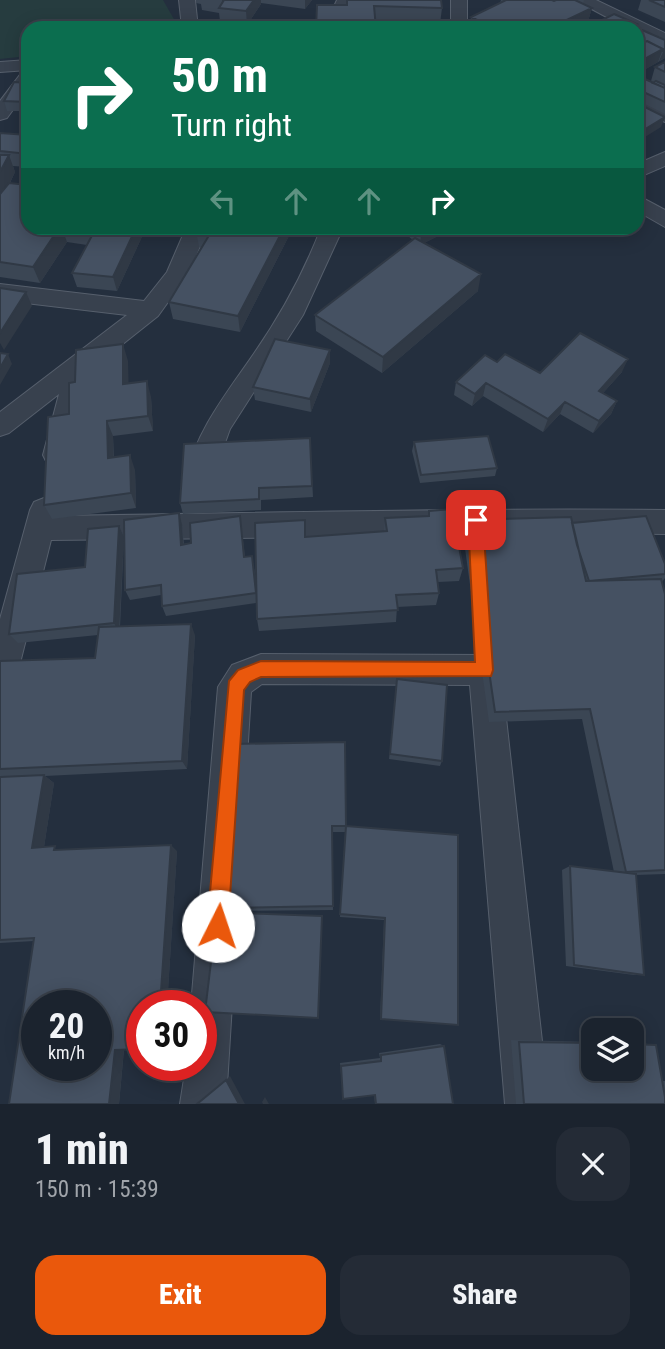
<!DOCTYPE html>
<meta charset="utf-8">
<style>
body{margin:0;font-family:"Roboto Condensed",sans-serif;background:#242b36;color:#f1f3f6;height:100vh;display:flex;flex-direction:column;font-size:26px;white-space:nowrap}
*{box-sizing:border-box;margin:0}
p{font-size:23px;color:#a0a4aa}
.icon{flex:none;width:38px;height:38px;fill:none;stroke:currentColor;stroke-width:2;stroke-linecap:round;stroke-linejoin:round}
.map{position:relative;height:1104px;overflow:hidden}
.side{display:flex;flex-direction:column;background:#1b232e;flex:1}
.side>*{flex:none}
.hud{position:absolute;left:21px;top:21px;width:623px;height:214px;border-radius:21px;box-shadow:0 4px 18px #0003,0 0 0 2px #39404a;background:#0b6e4f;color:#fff;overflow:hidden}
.fabs{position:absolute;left:581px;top:1018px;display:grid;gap:14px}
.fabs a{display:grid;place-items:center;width:63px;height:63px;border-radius:14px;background:#1b232e;box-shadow:0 4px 18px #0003,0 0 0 2px #39404a;font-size:35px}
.speed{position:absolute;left:21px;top:990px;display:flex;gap:14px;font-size:35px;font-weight:700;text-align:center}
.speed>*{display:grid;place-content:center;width:91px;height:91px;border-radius:50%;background:#1b232e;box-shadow:0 4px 18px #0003,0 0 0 2px #39404a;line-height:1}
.speed small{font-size:18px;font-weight:400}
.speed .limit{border:10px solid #d22;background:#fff;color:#111}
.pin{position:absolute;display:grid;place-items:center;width:60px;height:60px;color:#fff;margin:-30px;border-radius:14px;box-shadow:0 4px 10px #0006}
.me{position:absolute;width:77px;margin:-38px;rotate:4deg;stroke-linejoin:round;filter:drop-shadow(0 0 5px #0008)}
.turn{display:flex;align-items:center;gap:24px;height:147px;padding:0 35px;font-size:32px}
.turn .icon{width:91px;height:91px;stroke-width:2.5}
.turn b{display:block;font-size:49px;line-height:60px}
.lanes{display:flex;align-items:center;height:66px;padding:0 35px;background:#0003;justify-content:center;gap:35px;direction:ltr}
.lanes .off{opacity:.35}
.round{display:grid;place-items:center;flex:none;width:74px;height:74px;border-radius:21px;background:#242b36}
.head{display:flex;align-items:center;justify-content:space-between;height:119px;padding:0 35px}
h1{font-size:42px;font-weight:800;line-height:52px}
.cta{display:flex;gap:14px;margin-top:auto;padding:14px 35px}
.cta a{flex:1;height:80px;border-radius:21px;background:#ea580c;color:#fff;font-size:28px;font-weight:800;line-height:80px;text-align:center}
.cta a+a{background:#242b36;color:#f1f3f6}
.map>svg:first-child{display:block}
.green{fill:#263c3f}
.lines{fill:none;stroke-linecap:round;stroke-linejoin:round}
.street-casing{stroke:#565f6c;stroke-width:2}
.street{fill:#38414e;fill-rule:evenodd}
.wall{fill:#3b4654}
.shaded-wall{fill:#303945}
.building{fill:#455162;stroke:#303945;stroke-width:2;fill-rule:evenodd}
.route{fill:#ea580c;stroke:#983908;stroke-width:2}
</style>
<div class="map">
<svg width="665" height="1104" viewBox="0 0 665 1104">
<rect width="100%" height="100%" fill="#242f3e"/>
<path class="green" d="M0,0H163L179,28H28V56L0,59Z"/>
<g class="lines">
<g class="street-casing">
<path id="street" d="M179,0H195L198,28H182Z
M337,0H353L340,28H324Z
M451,0H467V28H451Z
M575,0H596L665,33V45L637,33V28H627Z
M28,60V70L0,72V62Z
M28,71V89L7,118L0,120V101L22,72Z
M637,95L665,108V122L637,109Z
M665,152V166L637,178V164Z
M637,195L665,210V227L637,211Z
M186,228H208L188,274L158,316L90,370L67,463L57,466L47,463L43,455L59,394L9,433L0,436V412L127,315L0,300V284L144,301L167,272Z
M321,228H343L303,315L230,429L209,487L199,490L189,487L185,479C197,429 227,393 255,352C282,313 304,272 321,228Z
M44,498L54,502L58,510L57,516C260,513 462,508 665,510V534L476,532L416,536L51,540L16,679L12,690L0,695V619L30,510L34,502Z
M261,654L484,655L496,659L502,682L549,1104H505L470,685L262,684L251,692L227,1086L224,1104H180L186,1066H201V1006H191L218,687L232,665Z"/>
</g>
<use href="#street" class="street"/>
</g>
<path class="wall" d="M196,0H312L305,9L261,3V4L247,25L220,21L219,13L202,10L201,4L196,3Z
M347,0H441L442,8L440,24L375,22L347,5Z
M501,0H584L583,4L592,8L588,21L574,28H469L471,17L500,3Z
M641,0H665V22L638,10Z
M637,33L665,40V58L637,74Z
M665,62V114L637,100V83L651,81L655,67Z
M28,83V111H7L4,101Z
M0,133L28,135V167L13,166L15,172L10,183L28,228H146L117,291L77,287L72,273L87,245L67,242L40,283L0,277Z
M197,228H293L240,332L173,319L169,302L202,247H199L196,230Z
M398,228H439L438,236L424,243L478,291L382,373L316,331L315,315L413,240Z
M128,361V383L151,397L153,431L113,436L114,458L135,470L136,508L52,519L44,505L69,414L75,382Z
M497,362L540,373L622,372L603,393L617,401L611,414L593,433L560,414L543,432L483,396L472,406L454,395L456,382Z
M330,363L311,412L255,400L253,387Z
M310,438L313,497L261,500V510L183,514L180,503Z
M414,442L497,468L495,476L420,483L412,451Z
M429,511L463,568L459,581L438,582L439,593L436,605L397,607L396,622L259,631L257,619L256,603L166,616L162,606L161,595L130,600L125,590L179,513L182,524L184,544L191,543L240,516L245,557L252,556L256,580L306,537L384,532L385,518L428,516Z
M467,520L572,523L665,564V578L662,582L665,594V874L636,875L644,975H634L566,966L562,870L570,866L614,872L582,719L489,722L463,534Z
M119,526L124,537L120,627L195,635L187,769L45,776L54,783L44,847L60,850L177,851L167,1006H142L124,1050L119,1104H9L34,941L0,943V661L95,658L98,635L18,643L9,634L85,567Z
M397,679L442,761L440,766L389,759Z
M233,744L346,826L458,835L381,1019L380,1018L384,920L340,917L345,832H332L333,910L227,911L223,908Z
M511,1040L593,1042V1069H632V1042L656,1045L662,1081H665V1104H516Z
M440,1044L444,1046L453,1104H375L374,1095L343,1099L340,1063L380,1058L379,1053Z"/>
<path class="shaded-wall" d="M254,0H261V4L247,25L246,11Z
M305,0H312L305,9Z
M592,8L588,21L574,28H550Z
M663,49L658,62L637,74L641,61Z
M665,51V58L659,61L663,52Z
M665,117L661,127L637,142V134Z
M9,155L15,172L0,203V172Z
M59,228H62L67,242L40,283L33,267Z
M89,228H105L94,245L88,229Z
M136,228H146L117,291L113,277Z
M284,228H293L240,332L238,316Z
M438,228H439L438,236L420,245L421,236Z
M481,274L478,291L382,373L383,357Z
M26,292L32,306L4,350L0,343V333Z
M123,344L128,361L129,399L123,384Z
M330,350V363L311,412L310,399Z
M8,354L12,364L0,385V368Z
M628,359L622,372L593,404L599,391Z
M147,381L151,397L153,431L148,416Z
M486,383L483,396L472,406L475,394Z
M617,401L611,414L593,433L599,421Z
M565,402L560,414L543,432L548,419Z
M107,421L113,436L114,473L108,458Z
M130,455L135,470L136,508L131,493Z
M179,513L182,524L184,555L181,545Z
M119,526L124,537L119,633L114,623Z
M191,624L195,635L187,769L182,761Z
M44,775L54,783L43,853L32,848Z
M171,845L177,851L167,1006H160Z
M124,1048L119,1104H109L115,1050Z
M230,1076L245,1104H239L226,1080Z
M265,1097L269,1104H263L262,1102Z"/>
<path class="building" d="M222,0H254L246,11L219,8L224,0Z
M347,0H441L442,8L374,6L376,28H316L317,5H347Z
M506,0H552L554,1L556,0H575L592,8L550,28H493L471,17Z
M649,0H665V7Z
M614,14L637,24L630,28H586Z
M395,22L427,23V28H395Z
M642,30L665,40V51H662L663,49L647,41L643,43L637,40V33Z
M647,41L663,49L641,61L637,59V46Z
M665,62V72L655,67Z
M645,79L665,88V102L637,89V83Z
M656,81L665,85V88L653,83Z
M14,82L28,83V102L4,101Z
M637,103L665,117L637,134Z
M0,133L28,135V154L0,151Z
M0,155H9L0,172Z
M9,183L28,185V228H59L33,267L0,262V194Z
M96,228H136L113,277L72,273Z
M197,228H284L238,316L169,302L211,232L196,230Z
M411,228H438L421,236Z
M415,238L481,274L383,357L315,315Z
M0,288L26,292L0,333Z
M580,333L628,359L599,391L617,401L599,421L565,402L548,419L486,383L475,394L456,382L485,355L497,362L505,354L540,373Z
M275,339L330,350L310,399L253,387Z
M123,344V384L147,381L148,416L107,421L108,458L130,455L131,493L44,505L48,417L69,414V383L75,382L76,350Z
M0,353L8,354L0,368Z
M488,436L497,468L421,475L414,442Z
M310,438L312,486L259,488V499L180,503L184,444Z
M452,509L463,568L436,570L439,593L396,595L398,610L257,619L255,523L305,520V537L387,531L385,518L429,516V511Z
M179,513L181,545L191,543L190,523L240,516L244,557L252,556L256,593L162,606L161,585L125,590L124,520Z
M646,516L665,564V574L589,581L577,545L572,523Z
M571,517L586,581L661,579L665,594V870L626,872L590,709L495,712L467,520Z
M119,526L114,623L9,634L17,574L85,567L88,529Z
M191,624L182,761L0,769V661L95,658L99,627Z
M397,679L447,685L442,761L390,754Z
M345,742L346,826H332L333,906L223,908L233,744Z
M44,775L32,848L55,846L54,850L171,845L160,1006H142V1049L115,1050L109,1104H9L34,938L0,940V777ZM37,1006H96V1066H37Z
M346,826L458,835V1025L381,1019L385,918L340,914Z
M570,866L636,874L644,975L574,965Z
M217,912L322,916L318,1018L205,1012Z
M519,1042L593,1043V1069H632V1044L656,1045L665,1097V1104H524Z
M444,1046L453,1104H376L375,1095L343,1099L341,1066L381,1061V1055Z
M226,1080L239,1104H197Z"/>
<path class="route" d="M476,514L483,520L493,670L491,676L261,677L250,682L244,690L228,926L225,934L218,937L211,934L207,926L229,681L238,670L261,661L475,662L468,520Z"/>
</svg>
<div class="fabs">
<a><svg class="icon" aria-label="layers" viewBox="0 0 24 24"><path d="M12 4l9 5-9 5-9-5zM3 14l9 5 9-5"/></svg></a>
</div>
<div class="speed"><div>20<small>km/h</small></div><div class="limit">30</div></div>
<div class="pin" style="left:476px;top:520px;background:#d93025"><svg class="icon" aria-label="arrive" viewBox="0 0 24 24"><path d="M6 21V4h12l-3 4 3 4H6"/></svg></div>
<svg class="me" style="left:218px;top:926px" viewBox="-20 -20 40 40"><circle r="19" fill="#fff"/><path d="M0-13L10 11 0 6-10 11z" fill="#ea580c"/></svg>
<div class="hud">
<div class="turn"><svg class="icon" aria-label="right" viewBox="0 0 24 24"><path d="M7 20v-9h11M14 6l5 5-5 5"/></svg><div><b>50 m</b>Turn right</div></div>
<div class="lanes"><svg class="icon off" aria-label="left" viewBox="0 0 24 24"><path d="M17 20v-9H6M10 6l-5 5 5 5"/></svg><svg class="icon off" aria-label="ahead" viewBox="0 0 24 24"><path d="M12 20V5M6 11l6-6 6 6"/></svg><svg class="icon off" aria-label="ahead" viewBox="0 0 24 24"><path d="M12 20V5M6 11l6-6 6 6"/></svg><svg class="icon" aria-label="right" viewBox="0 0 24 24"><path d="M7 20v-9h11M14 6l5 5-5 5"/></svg></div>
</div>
</div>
<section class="side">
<div class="head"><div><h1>1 min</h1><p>150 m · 15:39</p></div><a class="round"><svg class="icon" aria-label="close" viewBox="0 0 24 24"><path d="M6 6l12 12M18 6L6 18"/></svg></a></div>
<div class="cta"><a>Exit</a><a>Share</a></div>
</section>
